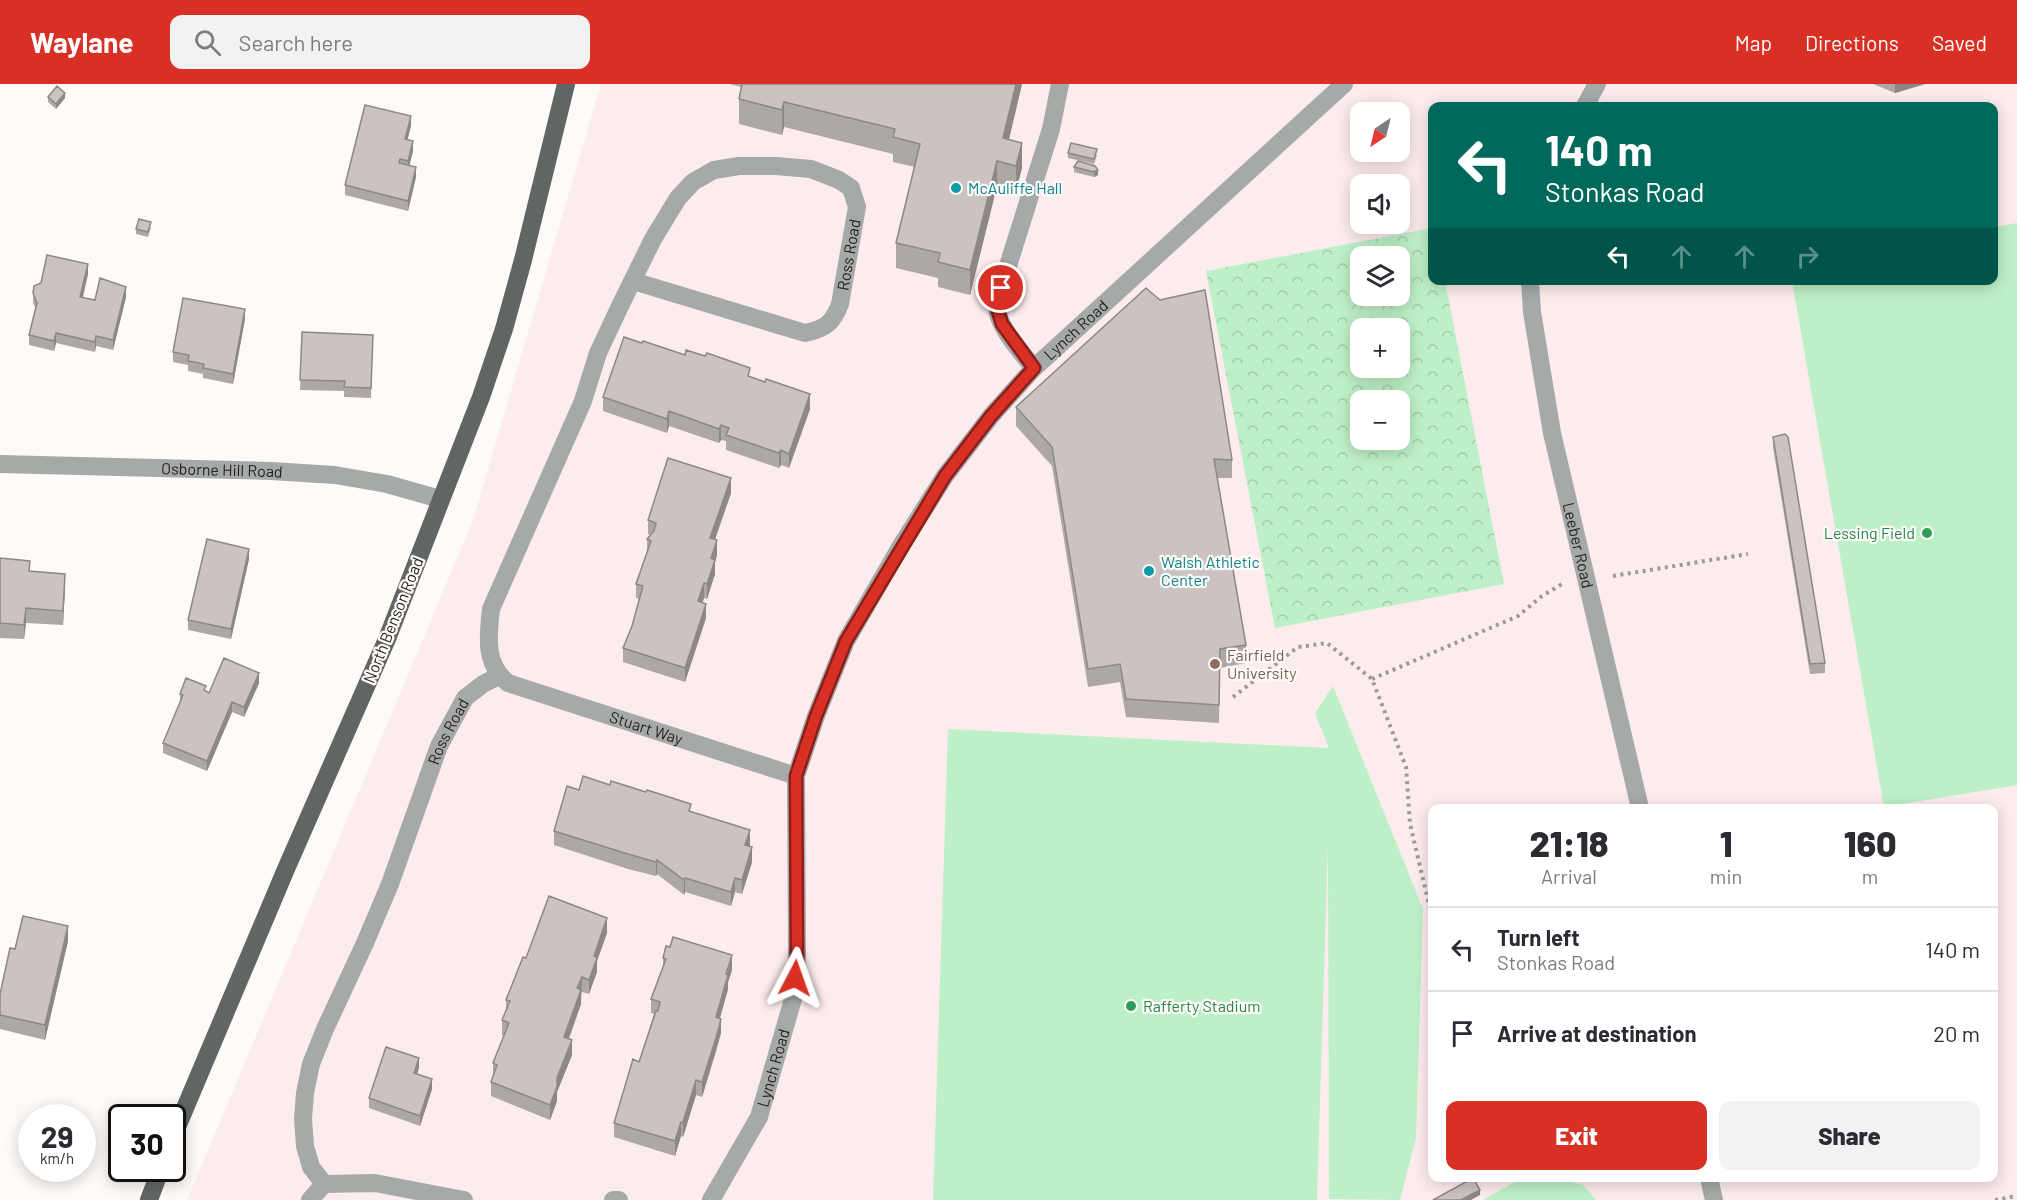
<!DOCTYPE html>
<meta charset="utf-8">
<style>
body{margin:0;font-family:Barlow,sans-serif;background:#f2f2f3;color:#2b2b33;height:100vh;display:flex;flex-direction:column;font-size:22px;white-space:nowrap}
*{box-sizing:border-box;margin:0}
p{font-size:20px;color:#7c7c81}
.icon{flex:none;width:33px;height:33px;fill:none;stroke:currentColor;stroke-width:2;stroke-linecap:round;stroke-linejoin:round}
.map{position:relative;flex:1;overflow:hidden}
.drawer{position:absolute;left:1428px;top:720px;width:570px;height:378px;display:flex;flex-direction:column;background:#fff;border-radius:12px;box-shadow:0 3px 15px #0003}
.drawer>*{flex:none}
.guide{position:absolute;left:1428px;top:18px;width:570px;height:183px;border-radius:12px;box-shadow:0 3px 15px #0003;background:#00695c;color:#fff;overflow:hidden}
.needle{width:39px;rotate:215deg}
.tools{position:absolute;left:1350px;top:18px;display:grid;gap:12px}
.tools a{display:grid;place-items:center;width:60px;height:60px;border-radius:12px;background:#fff;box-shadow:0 3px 15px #0003;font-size:30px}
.speed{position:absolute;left:18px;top:1020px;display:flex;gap:12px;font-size:30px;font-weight:700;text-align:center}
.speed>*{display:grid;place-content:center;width:78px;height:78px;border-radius:50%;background:#fff;box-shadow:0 3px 15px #0003;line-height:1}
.speed small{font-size:15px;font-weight:400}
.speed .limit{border:3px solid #111;border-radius:9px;background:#fff;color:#111}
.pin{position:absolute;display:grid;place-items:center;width:51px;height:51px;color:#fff;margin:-26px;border:3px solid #fff;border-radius:50%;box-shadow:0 2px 6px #0007}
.me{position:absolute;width:66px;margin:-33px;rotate:4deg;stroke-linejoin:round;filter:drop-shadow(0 0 4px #0008)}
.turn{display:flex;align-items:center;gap:21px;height:126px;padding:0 18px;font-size:27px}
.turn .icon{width:78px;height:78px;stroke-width:2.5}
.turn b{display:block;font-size:42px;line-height:51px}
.lanes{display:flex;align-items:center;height:57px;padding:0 18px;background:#0003;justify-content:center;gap:30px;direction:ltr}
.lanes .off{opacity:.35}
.eta{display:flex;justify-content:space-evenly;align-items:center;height:102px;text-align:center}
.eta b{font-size:36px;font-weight:800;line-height:42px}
.action{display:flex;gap:12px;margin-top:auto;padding:12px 18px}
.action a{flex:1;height:69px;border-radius:12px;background:#d93025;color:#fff;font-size:24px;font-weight:800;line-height:69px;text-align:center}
.action a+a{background:#f2f2f3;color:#2b2b33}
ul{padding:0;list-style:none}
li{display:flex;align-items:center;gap:18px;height:84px;padding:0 18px;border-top:2px solid #e1e1e2}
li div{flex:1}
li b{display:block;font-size:22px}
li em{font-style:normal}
header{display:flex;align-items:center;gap:36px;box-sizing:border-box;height:84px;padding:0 30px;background:#d93025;color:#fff}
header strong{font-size:28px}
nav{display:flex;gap:33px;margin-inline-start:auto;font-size:21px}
.search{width:420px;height:54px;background:#f2f2f3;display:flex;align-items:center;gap:15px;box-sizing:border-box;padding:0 21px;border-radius:12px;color:#7c7c81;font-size:22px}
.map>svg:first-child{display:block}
.education{fill:#fdeced;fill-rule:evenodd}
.grass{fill:#bef0c7}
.park{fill:url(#park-crowns);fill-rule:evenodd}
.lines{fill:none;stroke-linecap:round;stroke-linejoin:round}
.path{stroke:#9d9998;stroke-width:4;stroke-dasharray:3 4.5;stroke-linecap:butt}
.minor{stroke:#a5a9a9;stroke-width:18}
.major{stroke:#606666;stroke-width:18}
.wall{fill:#aea8a5}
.shaded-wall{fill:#8d8886}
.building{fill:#cac3c0;stroke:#8d8886;stroke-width:1.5}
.route-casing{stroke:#8d1f18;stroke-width:15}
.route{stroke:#d93025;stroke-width:10}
.culture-dot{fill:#0f9aa8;stroke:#fefaf8;stroke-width:2}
.leisure-dot{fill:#2e9e5b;stroke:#fefaf8;stroke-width:2}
.education-dot{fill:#8d6e63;stroke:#fefaf8;stroke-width:2}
.labels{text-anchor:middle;stroke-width:4.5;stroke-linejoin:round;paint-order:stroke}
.culture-label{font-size:16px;fill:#0d838f;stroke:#fefaf8;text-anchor:start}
.street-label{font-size:16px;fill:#221f1e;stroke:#fefaf8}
.leisure-label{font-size:16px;fill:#27864d;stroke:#fefaf8;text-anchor:end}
.education-label{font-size:16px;fill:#785e54;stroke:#fefaf8;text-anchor:start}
</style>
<header>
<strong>Waylane</strong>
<div class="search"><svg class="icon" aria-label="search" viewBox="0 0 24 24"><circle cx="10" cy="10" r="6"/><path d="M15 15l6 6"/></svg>Search here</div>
<nav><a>Map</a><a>Directions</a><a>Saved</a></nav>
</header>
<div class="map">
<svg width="2017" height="1116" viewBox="0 0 2017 1116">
<defs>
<pattern id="park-crowns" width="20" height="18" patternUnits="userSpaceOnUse" patternTransform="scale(1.5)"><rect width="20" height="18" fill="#bef0c7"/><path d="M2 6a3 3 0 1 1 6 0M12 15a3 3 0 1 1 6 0" fill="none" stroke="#a3cdaa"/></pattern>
</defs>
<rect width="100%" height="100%" fill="#fefaf8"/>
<path class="education" d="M601,0H2017V1116H187L473,436ZM1432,22H1994V196H1432ZM1360,28H1400V68H1360ZM1360,100H1400V140H1360ZM1360,172H1400V212H1360ZM1360,244H1400V284H1360ZM1360,316H1400V356H1360ZM1432,724H1994V1094H1432Z"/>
<path class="grass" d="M2017,139V701L1884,723L1792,197L1994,196V143Z
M1333,602L1423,825L1416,1054L1400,1116L1329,1115L1328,759L1317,1116H933L948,645L1329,664L1315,629Z
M1522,1094H1556L1583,1101L1596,1116H1483Z"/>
<path class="park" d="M1432,144V196L1445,197L1504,500L1275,544L1206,187ZM1400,172V212H1360V172ZM1360,244H1400V284H1360ZM1360,316H1400V356H1360Z"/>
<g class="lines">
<path class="path" d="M1613,492L1748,470
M1372,595L1518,532L1542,512L1562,500
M1233,613L1298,563L1327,559L1372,595L1406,683L1410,740L1432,833
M1995,1116L2017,1112"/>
<g class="minor">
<path d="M1585,22L1597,0"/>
<path id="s1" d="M1530,196L1532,228L1552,349L1640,724"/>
<path id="s2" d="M633,197L805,249C825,245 833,239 840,220L857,123L851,104L839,96L811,85L776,82H739L714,86L693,98L678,114L653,155L621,220L598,269L583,317L491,525C488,552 484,580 508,599L796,692"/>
<path d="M1034,284C1022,269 997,242 997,223C998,217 1000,210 1001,204L1051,45L1060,0"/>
<path id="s3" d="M0,380L271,387L335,391L387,400L440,415"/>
<path d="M1709,1094L1714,1116"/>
<path id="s4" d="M324,1100L311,1083L305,1062L303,1035L305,1009L311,980L325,945L365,859L390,800L439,662L465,614L483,600L499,592"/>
<path d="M324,1100L375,1099L464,1116"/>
<path d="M310,1116L324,1100"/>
<path d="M613,1116H619"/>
<path id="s5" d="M711,1116L759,1033L793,915L797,874L796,692L816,632L846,557L902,460L945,392L991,332L1034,284L1344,0"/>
</g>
<path class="major" d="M172,1055L286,785L387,555L481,313L504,245L523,176L566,0
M149,1116L161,1084"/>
</g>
<path class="wall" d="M729,0H1022L1009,56L1022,84L1016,107L997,102L970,211L938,203V194L896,184V159L915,83L893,78V70L784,43L782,51L739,40V15L742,3Z
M1873,0H1925L1895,9Z
M48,13L65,14L56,25L48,18Z
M411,42L407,56L413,67L409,82L416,93L408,127L345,111V101Z
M1068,69L1097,71L1094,80L1068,74Z
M1095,82L1098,91L1094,93L1074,88V83Z
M151,143L148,153L136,150V145Z
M88,190L83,214L95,216L126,213L113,266L96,262L95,268L56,259L54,267L29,261V251L36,225L33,219V209Z
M245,235L233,300L203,294V290L188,287V281L173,278V268Z
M302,248L373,251L371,314L344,313V307L300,306Z
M642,259L685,271L750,293L810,325L789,384L781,381L779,384L726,366V357L721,356L719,359L669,342L667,349L603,327V313Z
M1016,323L1232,376V394H1217L1246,561V579L1220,584L1219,639L1126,633L1120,598L1088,603L1052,382L1016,342Z
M1773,353L1825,579V589L1810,590L1773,363Z
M731,409L715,456L717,471L715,478V490L707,515L704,514L702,519L706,534L685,598L623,578V564L632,542L639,515L636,514V500L647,467V455L650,451L648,450V436Z
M0,474L65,504L63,541L26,539L24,555L0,554Z
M249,475L231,555L188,546V536Z
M259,599L244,633L232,628L207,687L163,669V659L180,620V610L206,607L209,609Z
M579,706L691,728L750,761L752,778L742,810L735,808L731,822L685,808L684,811L657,790L656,792L628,785L554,761V747Z
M607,849L597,877V888L589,910L582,908L581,909V920L569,955L572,971L557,1008V1017L550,1036L491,1012V998L493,991V979L504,952L502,951V936L506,927V916L526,874Z
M68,857L45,956L0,945V910Z
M663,874L732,886L728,898V905L720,934L721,949L716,968L702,1013L696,1011L683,1053L681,1052L675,1072L614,1053V1039L639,978L654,930L651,929V915L663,885Z
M419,984L417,990L432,1005L420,1042L369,1024V1014Z"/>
<path class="shaded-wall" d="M1016,0H1022L1003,79V54Z
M1895,0H1925L1895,9Z
M65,9V14L56,25V20Z
M784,18V43L782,51V26Z
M411,32V42L405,65V55Z
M413,57V67L408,87V77Z
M1022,59V84L1016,107V82Z
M997,77V102L970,211V186Z
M416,83V93L408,127V117Z
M1098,86V91L1094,93V88Z
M88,180V190L80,223V213Z
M126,203V213L113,266V256Z
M245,225V235L233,300V290Z
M56,249V259L54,267V257Z
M96,252V262L95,268V258Z
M810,310V325L789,384V370Z
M669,327V342L667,349V335Z
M721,341V356L719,359V345Z
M781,366V381L779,384V369Z
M731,394V409L710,469V454Z
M717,456V471L715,478V490L707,515V500L711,474Z
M249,465V475L231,555V545Z
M65,490V504L63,541V527Z
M704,499V514L698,532V517Z
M706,520V534L685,598V584Z
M26,524V539L24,555V541Z
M259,589V599L244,633V623Z
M232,618V628L207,687V677Z
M750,746V761L745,776V761Z
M752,763V778L742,810V796Z
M657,776V790L656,792V778Z
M685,794V808L684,811V796Z
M735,794V808L731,822V808Z
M607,834V849L597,877V888L589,910V896L594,872Z
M68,842V857L45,956V941Z
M732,871V886L728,898V905L716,948V933Z
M582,893L581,920L564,967V953L577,904Z
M721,935V949L702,1013V998Z
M572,956V971L557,1008V1017L550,1036V1021L557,994Z
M419,974V984L414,999V989Z
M432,995V1005L420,1042V1032Z
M696,996V1011L683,1053V1038Z
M681,1038V1052L675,1072V1057Z
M1480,1106V1111L1471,1116H1461Z"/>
<path class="building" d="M742,0H1016L1003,54L1022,59L1016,82L997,77L970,186L938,178L940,169L896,159L920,60L893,53L895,45L784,18L782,26L739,15Z
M57,2L65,9L56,20L48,13Z
M365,21L411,32L405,55L413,57L408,77L400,75L399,79L416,83L408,117L345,101Z
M1071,59L1097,65L1094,75L1068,69Z
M1078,77L1095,82L1098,86L1094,88L1074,83Z
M139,135L151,138L148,148L136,145Z
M47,171L88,180L80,213L95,216L100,194L126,203L113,256L96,252L95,258L56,249L54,257L29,251L37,219L33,209L34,202L41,199Z
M1146,204L1160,216L1205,206L1232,376L1214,375L1246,561L1220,565L1219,621L1126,615L1120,580L1088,585L1052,363L1016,323Z
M183,214L245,225L233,290L203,284L204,280L188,277L189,271L173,268Z
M302,248L373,251L371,304L344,303L345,297L300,296Z
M624,253L642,259L643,257L685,271L686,266L705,272L707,269L750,284L748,292L765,298L766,295L810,310L789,370L781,366L779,369L726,351L729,344L721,341L719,345L669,327L667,335L603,313Z
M1785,350L1788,353L1825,579L1810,580L1773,353Z
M668,374L731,394L710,454L717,456L711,474L715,476L707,500L704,499L698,517L706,520L685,584L623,564L632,542L643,502L636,500L651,457L647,455L654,447L656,439L648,436Z
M207,455L249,465L231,545L188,536Z
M0,474L30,477L29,487L65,490L63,527L26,524L24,541L0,539Z
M224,574L259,589L244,623L232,618L207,677L163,659L183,611L180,610L186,594L206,602L204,606L209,609Z
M583,692L610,701L611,697L646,708L647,706L691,720L689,727L750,746L745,761L752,763L742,796L735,794L731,808L685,794L684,796L657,776L656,778L628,770L554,747L567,702L579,706Z
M549,812L607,834L594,872L597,874L589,896L582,893L577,904L581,906L564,953L572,956L557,994V1003L550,1021L491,998L497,981L493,979L509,939L502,936L510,917L506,916L523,873L526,874Z
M23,832L68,842L45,941L0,931V910L10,864L15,865Z
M673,853L732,871L726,890L728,891L716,933L721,935L716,954L702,998L696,996L683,1038H681L675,1057L614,1039L633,975L639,978L656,927H658L660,918L651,915L666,875L663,874L666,862L670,863Z
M386,963L419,974L414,989L432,995L420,1032L369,1014Z
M1473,1094L1480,1106L1461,1116H1433Z"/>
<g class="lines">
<g class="route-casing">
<path id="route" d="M795,894L797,874L796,692L816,632L846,557L945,392L991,332L1034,284L1002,240L997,224L1001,204"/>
</g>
<use href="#route" class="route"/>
</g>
<g class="culture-dot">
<circle cx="956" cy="104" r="6"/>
<circle cx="1149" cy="487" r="6"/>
</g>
<g class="leisure-dot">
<circle cx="1927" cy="449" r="6"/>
<circle cx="1131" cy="922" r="6"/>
</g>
<circle class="education-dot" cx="1215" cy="580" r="6"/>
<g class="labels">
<g class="culture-label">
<text x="968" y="110">McAuliffe Hall</text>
<text x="1161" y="484">Walsh Athletic<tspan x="1161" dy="18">Center</tspan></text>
</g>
<g class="street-label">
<text dy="6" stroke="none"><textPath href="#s2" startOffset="278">Ross Road</textPath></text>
<text dy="6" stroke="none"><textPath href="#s5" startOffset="975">Lynch Road</textPath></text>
<text dy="6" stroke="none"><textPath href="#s3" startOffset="222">Osborne Hill Road</textPath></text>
<text dy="6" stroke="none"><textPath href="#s1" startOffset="270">Leeber Road</textPath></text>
<text transform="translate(393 536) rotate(-68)" y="6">North Benson Road</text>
<text dy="6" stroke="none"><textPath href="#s2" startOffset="1212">Stuart Way</textPath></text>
<text dy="6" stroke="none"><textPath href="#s4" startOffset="486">Ross Road</textPath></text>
<text dy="6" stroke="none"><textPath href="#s5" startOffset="147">Lynch Road</textPath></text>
</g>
<g class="leisure-label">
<text x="1915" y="455">Lessing Field</text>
<text x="1143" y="928" text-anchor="start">Rafferty Stadium</text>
</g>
<g class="education-label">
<text x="1227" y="577">Fairfield<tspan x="1227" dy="18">University</tspan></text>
</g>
</g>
</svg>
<div class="tools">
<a><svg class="needle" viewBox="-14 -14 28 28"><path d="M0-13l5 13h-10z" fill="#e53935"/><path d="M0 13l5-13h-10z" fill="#7c7c81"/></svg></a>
<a><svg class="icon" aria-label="sound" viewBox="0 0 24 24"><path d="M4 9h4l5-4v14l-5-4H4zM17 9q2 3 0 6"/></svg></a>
<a><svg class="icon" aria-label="layers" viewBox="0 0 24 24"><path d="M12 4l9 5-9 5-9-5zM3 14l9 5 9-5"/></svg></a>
<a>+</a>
<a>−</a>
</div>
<div class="speed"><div>29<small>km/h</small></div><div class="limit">30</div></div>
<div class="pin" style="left:1001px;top:204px;background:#d93025"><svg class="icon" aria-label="arrive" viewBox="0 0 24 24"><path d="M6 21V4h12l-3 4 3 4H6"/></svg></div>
<svg class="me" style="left:795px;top:894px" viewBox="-20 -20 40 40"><path d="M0-17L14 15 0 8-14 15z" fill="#d93025" stroke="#fff" stroke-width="4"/></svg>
<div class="guide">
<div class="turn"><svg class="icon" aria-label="left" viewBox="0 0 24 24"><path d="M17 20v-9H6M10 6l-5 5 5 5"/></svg><div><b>140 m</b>Stonkas Road</div></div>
<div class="lanes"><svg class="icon" aria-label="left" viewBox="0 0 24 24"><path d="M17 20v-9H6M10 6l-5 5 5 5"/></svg><svg class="icon off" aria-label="ahead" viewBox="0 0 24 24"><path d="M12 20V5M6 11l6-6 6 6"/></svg><svg class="icon off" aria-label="ahead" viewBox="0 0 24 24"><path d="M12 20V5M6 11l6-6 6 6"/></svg><svg class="icon off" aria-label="right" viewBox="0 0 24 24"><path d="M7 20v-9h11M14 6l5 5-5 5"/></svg></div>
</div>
<section class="drawer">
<div class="eta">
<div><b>21:18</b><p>Arrival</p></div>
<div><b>1</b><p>min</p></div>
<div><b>160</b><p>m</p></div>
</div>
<ul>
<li><svg class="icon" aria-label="left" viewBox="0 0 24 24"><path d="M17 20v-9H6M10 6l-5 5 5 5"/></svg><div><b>Turn left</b><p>Stonkas Road</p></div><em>140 m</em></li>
<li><svg class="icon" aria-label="arrive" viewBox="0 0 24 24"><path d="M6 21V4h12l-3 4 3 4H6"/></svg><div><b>Arrive at destination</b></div><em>20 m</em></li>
</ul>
<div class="action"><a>Exit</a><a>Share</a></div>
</section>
</div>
